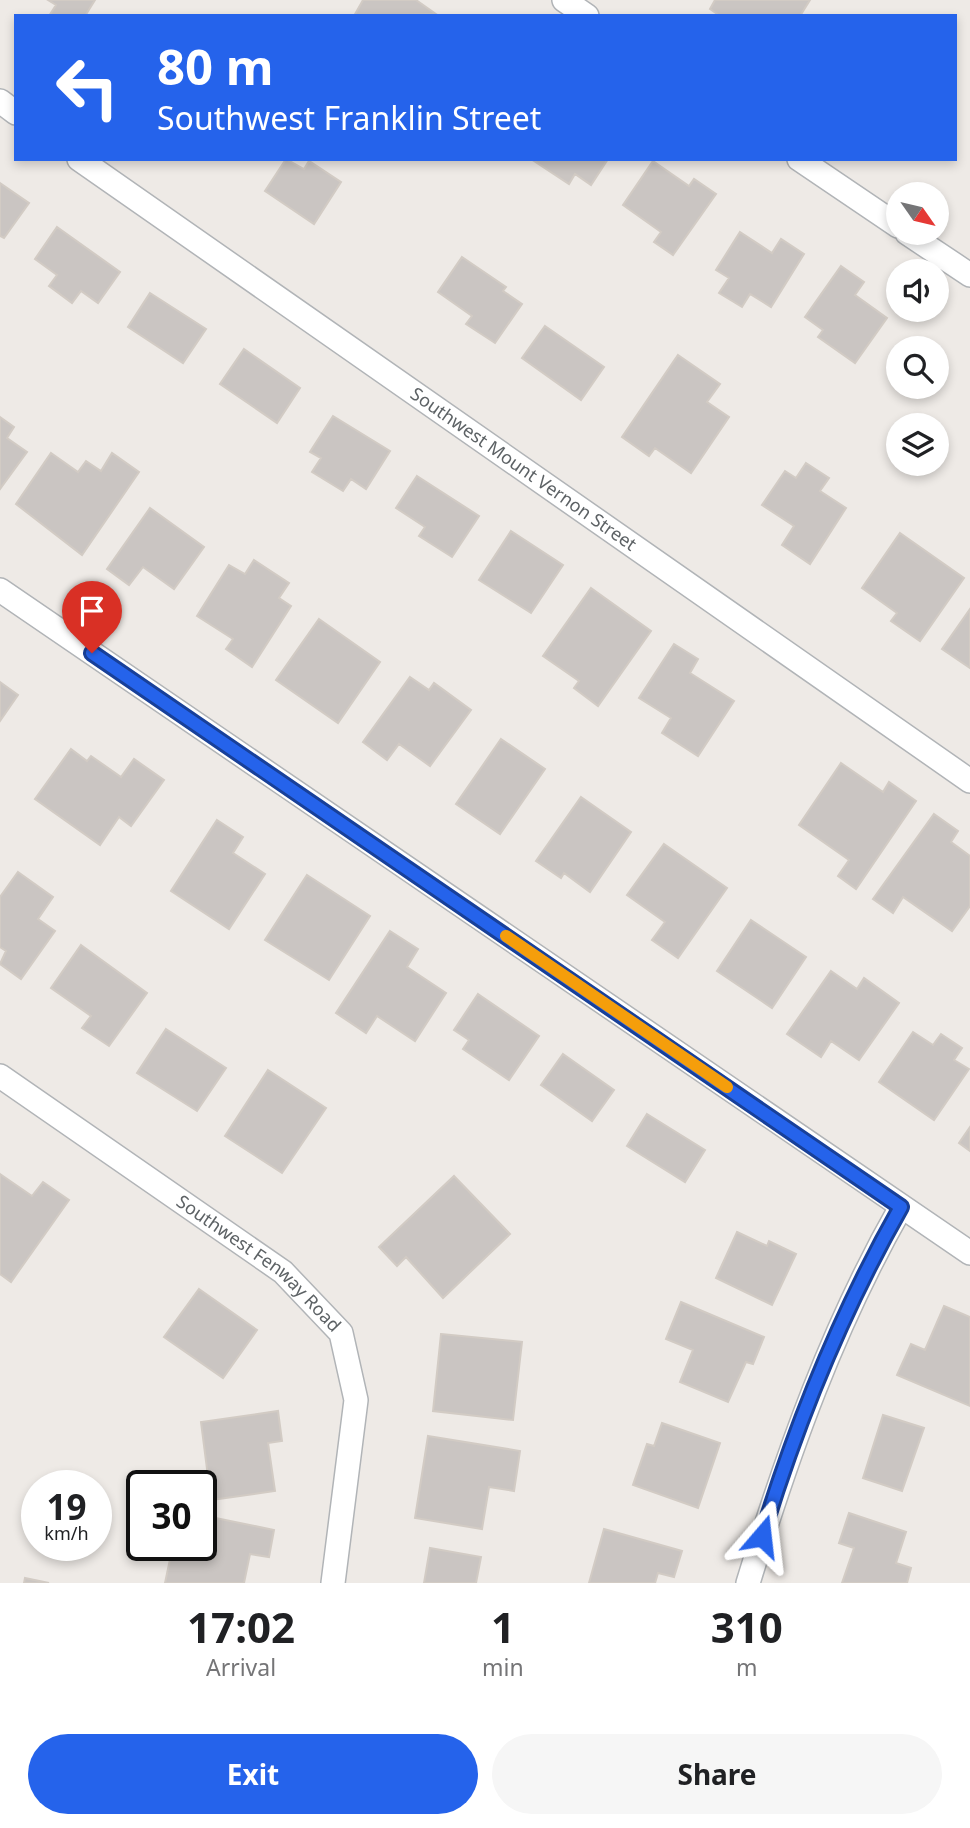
<!DOCTYPE html>
<style>
body{margin:0;font-family:"Noto Sans",sans-serif;background:#f6f6f6;color:#202124;height:100vh;display:flex;flex-direction:column;font-size:26px;white-space:nowrap}
*{box-sizing:border-box;margin:0}
p{font-size:23px;color:#757577}
.icon{flex:none;width:38px;height:38px;fill:none;stroke:currentColor;stroke-width:2;stroke-linecap:round;stroke-linejoin:round}
.map{position:relative;height:1583px;overflow:hidden}
.sheet{display:flex;flex-direction:column;background:#fff;flex:1}
.sheet>*{flex:none}
.top-card{position:absolute;left:14px;top:14px;width:943px;height:147px;border-radius:0px;box-shadow:0 4px 10px #0003;background:#2563eb;color:#fff;overflow:hidden}
.needle{width:46px;rotate:124deg}
.buttons{position:absolute;left:886px;top:182px;display:grid;gap:14px}
.buttons a{display:grid;place-items:center;width:63px;height:63px;border-radius:50%;background:#fff;box-shadow:0 4px 10px #0003;font-size:35px}
.speed{position:absolute;left:21px;top:1470px;display:flex;gap:14px;font-size:35px;font-weight:700;text-align:center}
.speed>*{display:grid;place-content:center;width:91px;height:91px;border-radius:50%;background:#fff;box-shadow:0 4px 10px #0003;line-height:1}
.speed small{font-size:18px;font-weight:400}
.speed .limit{border:4px solid #111;border-radius:10px;background:#fff;color:#111}
.pin{position:absolute;display:grid;place-items:center;width:60px;height:60px;color:#fff;margin:-72px -30px;border-radius:50% 50% 50% 0;rotate:-45deg;box-shadow:0 0 7px #0007}
.pin .icon{rotate:45deg}
.me{position:absolute;width:77px;margin:-38px;rotate:17deg;stroke-linejoin:round;filter:drop-shadow(0 0 5px #0008)}
.turn{display:flex;align-items:center;gap:24px;height:147px;padding:0 28px;font-size:32px}
.turn .icon{width:91px;height:91px;stroke-width:2.5}
.turn b{display:block;font-size:49px;line-height:60px}
.eta{display:flex;justify-content:space-evenly;align-items:center;height:119px;text-align:center}
.eta b{font-size:42px;font-weight:700;line-height:49px}
.cta{display:flex;gap:14px;margin-top:auto;padding:14px 28px}
.cta a{flex:1;height:80px;border-radius:42px;background:#2563eb;color:#fff;font-size:28px;font-weight:700;line-height:80px;text-align:center}
.cta a+a{background:#f6f6f6;color:#202124}
.map>svg:first-child{display:block}
.building{fill:#cac5c2;stroke:#d2cbc4;stroke-width:2}
.lines{fill:none;stroke-linecap:round;stroke-linejoin:round}
.minor-casing{stroke:#b1b4b7;stroke-width:26}
.minor{stroke:#fff;stroke-width:23}
.route-casing{stroke:#184099;stroke-width:18}
.route{stroke:#2563eb;stroke-width:12}
.slow{stroke:#f59e0b;stroke-width:12}
.labels{text-anchor:middle;stroke-width:7;stroke-linejoin:round;paint-order:stroke}
.street-label{font-size:18px;fill:#5d6265;stroke:#fff}
</style>
<div class="map">
<svg width="970" height="1583" viewBox="0 0 970 1583">
<rect width="100%" height="100%" fill="#eeeae6"/>
<path class="building" d="M48,0H95L85,16H49L56,5Z
M363,0H416L436,14L354,16Z
M715,0H810L800,16H720L710,9Z
M286,159L304,169L309,161L341,182L314,224L265,191Z
M531,159H608L591,185L575,174L569,184Z
M653,161L689,186L694,179L716,194L673,255L654,242L661,232L623,205Z
M0,183L29,203L4,238L0,236Z
M57,227L120,272L98,303L81,291L72,303L49,286L57,275L35,259Z
M740,232L772,253L781,239L804,254L771,307L750,294L742,307L719,293L729,278L716,270Z
M462,257L506,287L503,291L522,304L495,343L466,324L472,316L438,292Z
M841,266L864,282L855,295L887,318L855,363L818,337L823,330L805,317Z
M150,293L206,329L183,363L128,327Z
M545,326L604,367L581,400L522,358Z
M244,349L300,388L277,423L220,384Z
M678,355L720,384L707,402L729,417L691,473L655,448L649,456L622,437Z
M333,416L390,451L366,489L351,479L343,491L312,472L321,458L310,452Z
M0,417L14,427L7,438L27,452L0,489Z
M51,453L78,472L86,461L101,471L112,453L139,472L82,555L16,504Z
M806,463L829,478L820,491L846,508L810,564L782,545L794,526L762,505L785,471L796,478Z
M417,476L479,516L452,557L419,536L425,527L396,508Z
M150,508L204,547L174,589L143,567L129,585L107,569Z
M511,531L563,565L531,613L479,580Z
M900,533L964,578L920,641L891,621L897,613L862,588Z
M254,560L289,583L279,598L291,606L252,667L226,649L233,639L197,616L229,565L245,574Z
M591,588L651,631L598,706L574,688L579,681L543,656Z
M970,609V668L942,649Z
M319,619L380,662L338,723L276,680Z
M674,644L698,659L690,673L734,701L698,756L662,733L671,718L639,698Z
M410,677L429,690L434,683L471,710L430,766L399,744L387,760L363,742Z
M0,682L18,695L0,721Z
M501,739L545,769L500,834L456,804Z
M71,749L87,761L91,756L121,777L134,759L164,780L131,826L119,817L100,845L35,799Z
M841,763L883,792L889,782L916,801L856,889L838,876L849,860L799,825Z
M581,797L631,832L590,892L564,873L561,878L536,861Z
M934,814L958,831L951,842L970,856V906L952,931L903,897L893,913L873,899Z
M217,820L243,837L233,853L265,874L229,929L171,891Z
M664,844L727,888L678,958L652,940L665,922L627,895Z
M18,872L53,897L38,919L55,931L21,979L0,964L6,951L0,947V897Z
M307,875L370,916L329,980L265,940Z
M751,920L806,957L772,1008L717,971Z
M390,931L418,949L407,967L446,993L415,1041L377,1016L366,1033L336,1013Z
M81,945L147,993L109,1046L82,1028L91,1016L51,988Z
M831,971L857,989L864,978L899,1003L859,1060L831,1041L821,1057L787,1034Z
M478,994L539,1036L509,1080L463,1049L469,1040L454,1030Z
M166,1029L226,1068L197,1111L137,1073Z
M913,1032L933,1045L941,1034L962,1048L954,1060L969,1069L934,1120L879,1082Z
M563,1054L614,1090L592,1121L541,1085Z
M268,1070L326,1108L282,1173L225,1136Z
M647,1114L705,1150L685,1182L627,1146Z
M970,1127V1151L959,1143Z
M0,1174L32,1196L43,1182L69,1200L11,1282L0,1274Z
M454,1176L510,1234L443,1298L406,1257L397,1266L379,1247Z
M737,1232L767,1246L769,1241L796,1254L772,1305L716,1278Z
M199,1289L257,1330L223,1378L164,1337Z
M681,1302L764,1337L753,1364L746,1362L728,1402L680,1382L693,1350L666,1339Z
M944,1306L970,1317V1406L897,1375L911,1344L925,1350Z
M441,1334L522,1342L513,1420L433,1411Z
M278,1411L282,1441L268,1443L275,1491L211,1500L201,1422Z
M883,1415L924,1428L902,1491L863,1478Z
M662,1423L720,1443L698,1508L633,1485L647,1444L654,1446Z
M428,1436L520,1451L514,1491L489,1487L482,1529L415,1518Z
M849,1513L906,1532L896,1563L911,1568L907,1583H842L854,1548L839,1543Z
M201,1515L274,1530L269,1557L250,1554L244,1583H165L173,1545H201Z
M604,1529L682,1551L674,1577L658,1573L655,1583H589Z
M430,1548L481,1557L476,1583H424Z
M25,1578L49,1583H24Z"/>
<g class="lines">
<g class="minor-casing">
<g id="minor">
<path d="M564,0L587,16"/>
<path d="M0,101L16,113"/>
<path id="s1" d="M79,159L970,781"/>
<path d="M799,159L898,226"/>
<path d="M907,233L970,275"/>
<path d="M0,590L970,1253"/>
<path id="s2" d="M0,1076L283,1272L341,1333L356,1400L333,1583"/>
<path d="M748,1583C788,1452 833,1326 901,1207"/>
</g>
</g>
<use href="#minor" class="minor"/>
</g>
<g class="lines">
<g class="route-casing">
<path id="route" d="M92,653L901,1207C842,1311 797,1421 762,1536"/>
</g>
<use href="#route" class="route"/>
<path class="slow" d="M506,936L727,1087"/>
</g>
<g class="labels">
<g class="street-label">
<text dy="6" stroke="none"><textPath href="#s1" startOffset="542">Southwest Mount Vernon Street</textPath></text>
<text dy="6" stroke="none"><textPath href="#s2" startOffset="320">Southwest Fenway Road</textPath></text>
</g>
</g>
</svg>
<div class="buttons">
<a><svg class="needle" viewBox="-14 -14 28 28"><path d="M0-13l5 13h-10z" fill="#e53935"/><path d="M0 13l5-13h-10z" fill="#757577"/></svg></a>
<a><svg class="icon" aria-label="sound" viewBox="0 0 24 24"><path d="M4 9h4l5-4v14l-5-4H4zM17 9q2 3 0 6"/></svg></a>
<a><svg class="icon" aria-label="search" viewBox="0 0 24 24"><circle cx="10" cy="10" r="6"/><path d="M15 15l6 6"/></svg></a>
<a><svg class="icon" aria-label="layers" viewBox="0 0 24 24"><path d="M12 4l9 5-9 5-9-5zM3 14l9 5 9-5"/></svg></a>
</div>
<div class="speed"><div>19<small>km/h</small></div><div class="limit">30</div></div>
<div class="pin" style="left:92px;top:653px;background:#d93025"><svg class="icon" aria-label="arrive" viewBox="0 0 24 24"><path d="M6 21V4h12l-3 4 3 4H6"/></svg></div>
<svg class="me" style="left:762px;top:1536px" viewBox="-20 -20 40 40"><path d="M0-17L14 15 0 8-14 15z" fill="#2563eb" stroke="#fff" stroke-width="4"/></svg>
<div class="top-card">
<div class="turn"><svg class="icon" aria-label="left" viewBox="0 0 24 24"><path d="M17 20v-9H6M10 6l-5 5 5 5"/></svg><div><b>80 m</b>Southwest Franklin Street</div></div>
</div>
</div>
<section class="sheet">
<div class="eta">
<div><b>17:02</b><p>Arrival</p></div>
<div><b>1</b><p>min</p></div>
<div><b>310</b><p>m</p></div>
</div>
<div class="cta"><a>Exit</a><a>Share</a></div>
</section>
